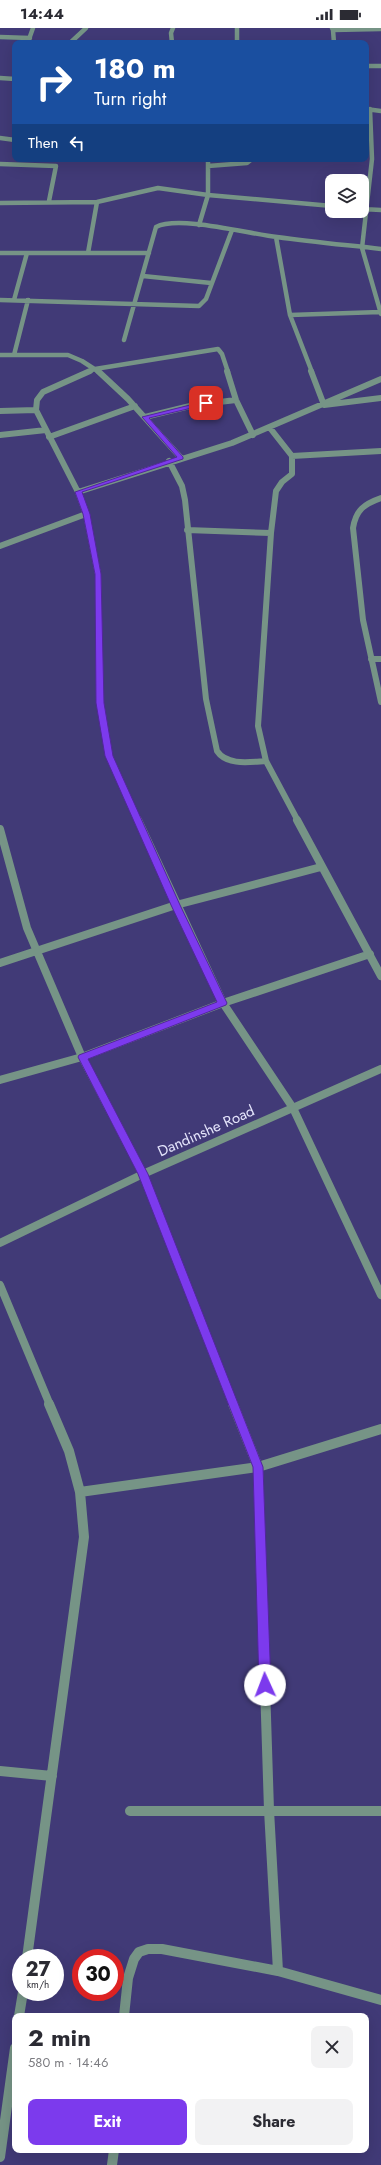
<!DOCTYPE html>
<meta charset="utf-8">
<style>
body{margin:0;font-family:Jost,sans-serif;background:#f2f2f3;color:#2b2b33;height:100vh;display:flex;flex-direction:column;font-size:15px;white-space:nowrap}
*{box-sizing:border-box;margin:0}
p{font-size:13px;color:#7c7c81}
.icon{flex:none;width:22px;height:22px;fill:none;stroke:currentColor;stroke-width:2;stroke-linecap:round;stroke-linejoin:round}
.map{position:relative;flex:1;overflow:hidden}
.sheet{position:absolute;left:12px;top:1985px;width:357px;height:140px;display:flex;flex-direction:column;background:#fff;border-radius:8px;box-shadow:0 4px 16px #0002}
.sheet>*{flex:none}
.top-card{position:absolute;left:12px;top:12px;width:357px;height:122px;border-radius:8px;box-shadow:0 4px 16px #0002;background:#1a4fa0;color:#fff;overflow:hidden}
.fabs{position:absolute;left:325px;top:146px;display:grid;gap:8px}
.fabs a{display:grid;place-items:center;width:44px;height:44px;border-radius:8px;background:#fff;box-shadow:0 4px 16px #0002;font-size:20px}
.speed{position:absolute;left:12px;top:1921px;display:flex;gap:8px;font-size:20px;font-weight:700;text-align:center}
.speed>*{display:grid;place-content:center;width:52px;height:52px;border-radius:50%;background:#fff;box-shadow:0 4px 16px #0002;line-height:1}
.speed small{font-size:10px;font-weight:400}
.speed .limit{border:6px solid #d22;background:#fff;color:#111}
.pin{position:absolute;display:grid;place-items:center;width:34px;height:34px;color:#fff;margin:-17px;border-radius:8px;box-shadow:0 2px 6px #0006}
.me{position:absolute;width:44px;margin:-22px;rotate:358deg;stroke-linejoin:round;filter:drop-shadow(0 0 3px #0008)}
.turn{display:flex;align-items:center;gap:14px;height:84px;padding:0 16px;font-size:18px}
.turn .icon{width:52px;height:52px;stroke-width:2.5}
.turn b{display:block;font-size:28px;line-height:34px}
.then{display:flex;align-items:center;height:38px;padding:0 16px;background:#0003;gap:8px;font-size:15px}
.round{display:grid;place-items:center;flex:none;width:42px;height:42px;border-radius:8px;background:#f2f2f3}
.head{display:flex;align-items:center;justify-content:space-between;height:68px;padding:0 16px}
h1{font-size:24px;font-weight:700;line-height:30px}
.cta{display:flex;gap:8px;margin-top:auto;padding:8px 16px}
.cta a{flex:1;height:46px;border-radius:8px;background:#7c3aed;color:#fff;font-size:16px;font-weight:700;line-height:46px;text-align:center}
.cta a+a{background:#f2f2f3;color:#2b2b33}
.status{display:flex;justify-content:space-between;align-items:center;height:28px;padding:0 20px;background:#fff;direction:ltr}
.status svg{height:11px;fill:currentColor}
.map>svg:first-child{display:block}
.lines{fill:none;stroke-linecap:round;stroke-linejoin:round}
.minor-far3{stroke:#769486;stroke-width:4.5}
.minor-far2{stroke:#769486;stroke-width:6}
.minor-far1{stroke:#769486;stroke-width:8}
.minor{stroke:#769486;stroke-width:10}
.tertiary{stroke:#769486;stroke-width:8}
.route{fill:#7c3aed;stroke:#51269a}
.labels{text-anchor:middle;stroke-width:4;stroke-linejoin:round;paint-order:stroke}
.street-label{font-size:15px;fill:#e5e5fc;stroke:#413a77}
</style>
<div class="status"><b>14:44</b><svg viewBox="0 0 49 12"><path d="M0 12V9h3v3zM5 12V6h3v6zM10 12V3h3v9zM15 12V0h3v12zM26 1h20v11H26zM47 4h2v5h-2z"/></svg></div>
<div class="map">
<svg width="381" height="2137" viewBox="0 0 381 2137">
<rect width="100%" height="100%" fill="#413a77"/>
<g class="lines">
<path class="minor-far3" d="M237,0V15
M332,0L333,2L381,1
M333,2L334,15
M0,9L30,10
M28,14L33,0
M70,15L86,0
M172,15L171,5L173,0
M366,38H381
M0,50L15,51
M366,81L381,83
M370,81L372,131L362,220L381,286
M0,110L15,112
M0,136L56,138L49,173
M208,138L247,135L252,131
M0,175L97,174L158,160L208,167L332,178
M362,181L381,182
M199,197L208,167V131
M276,209L290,287L312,344
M0,225H149
M88,225L97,174
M143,248L211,255
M0,272L199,278L206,271L232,202
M14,272L27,225
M290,287L380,284
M124,312L156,199C179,187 249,206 277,209C312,214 346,217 381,221
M0,327H68L82,333L99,344
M14,327L28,272
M87,344L95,341L218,321L222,326L228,344"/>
<path class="minor-far2" d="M90,343L43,364L37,372L36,382L78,464L86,486L98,546L100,675L109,728L138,793
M98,343L128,371L181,430
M227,343L236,372L253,407
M311,343L324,377L381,370
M0,383L36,382
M145,389L194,377L236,372
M270,400L292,428L381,423
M0,407L46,402
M49,409L135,378
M292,428V446L282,454L276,463L271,505L258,698L266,733L298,793
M169,433L182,458L185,472L206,671L217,723C227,738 250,734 266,733
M78,464L232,415L381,351
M381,470C364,476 356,482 353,500L363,592L381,674
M187,502L271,505
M0,518L86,486
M371,631H381"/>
<path class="minor-far1" d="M138,792L223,975L293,1080L381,1267
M297,792L381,948
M0,801L27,900L82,1029L143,1146L233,1377
M0,935L176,877L321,839
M0,1052L82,1029L223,975L370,926
M0,1257L50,1377"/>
<path class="minor" d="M233,1376L258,1439L269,1782L278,1943
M80,1464L258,1439L381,1401
M0,1743L52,1748
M130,1783H381
M27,1930L84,1509L80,1464L69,1423L49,1376
M19,1988L23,1964
M124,1988L128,1950L134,1931L139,1924L148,1921H162L278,1943L381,1972
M0,2129L15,2020
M112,2137L114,2122"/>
<path class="tertiary" d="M0,1215L143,1146L381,1041"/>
</g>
<path class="route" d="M206,373L209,376L149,390L183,429V431L82,464L90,486L101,546L104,675L113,728L180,877L227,975L226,977L88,1031L148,1146L263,1439L271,1657L269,1661L265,1663L261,1661L259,1657L253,1439L138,1146L78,1029L79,1027L217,974L171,877L105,728L96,675L95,546L83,486L75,464L177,429L142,389Z"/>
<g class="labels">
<g class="street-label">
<text transform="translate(206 1103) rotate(-24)" y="5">Dandinshe Road</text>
</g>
</g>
</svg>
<div class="fabs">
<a><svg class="icon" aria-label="layers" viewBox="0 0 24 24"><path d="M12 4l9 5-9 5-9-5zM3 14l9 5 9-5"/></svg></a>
</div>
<div class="speed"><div>27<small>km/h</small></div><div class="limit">30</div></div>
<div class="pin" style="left:206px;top:375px;background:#d93025"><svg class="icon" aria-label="arrive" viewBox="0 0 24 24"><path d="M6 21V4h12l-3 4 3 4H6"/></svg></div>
<svg class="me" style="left:265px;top:1657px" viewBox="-20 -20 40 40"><circle r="19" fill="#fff"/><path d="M0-13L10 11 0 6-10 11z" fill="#7c3aed"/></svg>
<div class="top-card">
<div class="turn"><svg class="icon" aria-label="right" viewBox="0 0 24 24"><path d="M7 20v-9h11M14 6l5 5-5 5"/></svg><div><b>180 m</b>Turn right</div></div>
<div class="then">Then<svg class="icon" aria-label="left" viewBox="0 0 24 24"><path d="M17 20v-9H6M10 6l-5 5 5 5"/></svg></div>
</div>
<section class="sheet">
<div class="head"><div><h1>2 min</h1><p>580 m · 14:46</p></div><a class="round"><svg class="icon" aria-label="close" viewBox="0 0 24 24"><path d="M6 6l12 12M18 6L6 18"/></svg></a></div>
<div class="cta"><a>Exit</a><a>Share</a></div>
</section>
</div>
